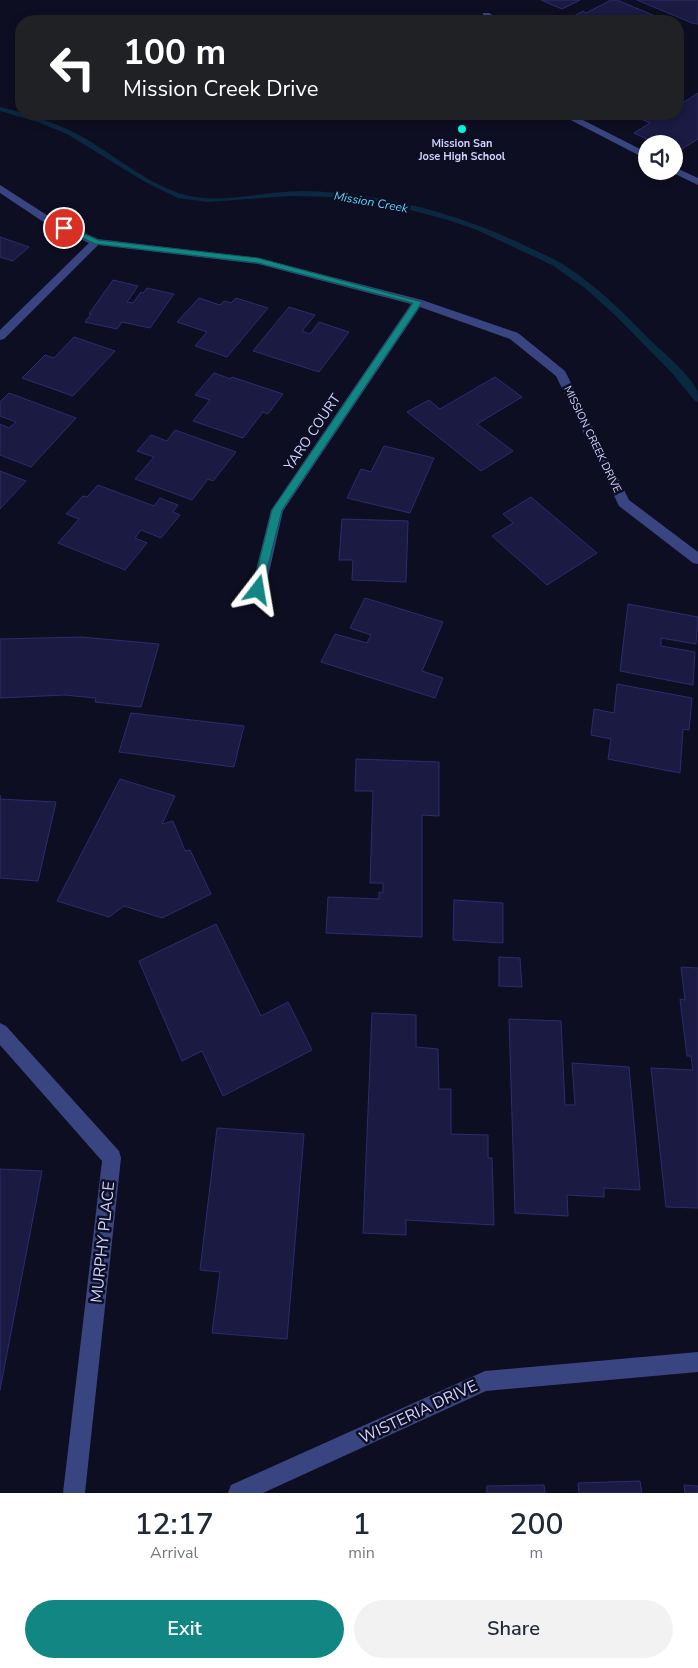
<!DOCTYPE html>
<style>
body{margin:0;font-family:"Nunito Sans",sans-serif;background:#f2f2f3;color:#1f2937;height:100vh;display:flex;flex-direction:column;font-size:19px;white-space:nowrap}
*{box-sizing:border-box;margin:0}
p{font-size:16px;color:#747a83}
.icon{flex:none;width:28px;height:28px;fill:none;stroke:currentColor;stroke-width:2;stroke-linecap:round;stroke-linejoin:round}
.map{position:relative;height:1493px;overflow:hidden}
.side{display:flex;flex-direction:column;background:#fff;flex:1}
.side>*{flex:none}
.top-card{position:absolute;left:15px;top:15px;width:669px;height:105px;border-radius:20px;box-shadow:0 2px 8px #0003;background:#202124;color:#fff;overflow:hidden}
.controls{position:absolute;left:638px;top:135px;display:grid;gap:10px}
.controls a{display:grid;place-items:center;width:45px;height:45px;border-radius:50%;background:#fff;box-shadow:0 2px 8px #0003;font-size:25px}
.pin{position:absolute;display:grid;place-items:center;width:42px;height:42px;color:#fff;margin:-21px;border:2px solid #fff;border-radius:50%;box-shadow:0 1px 5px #0007}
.me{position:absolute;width:55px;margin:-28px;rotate:14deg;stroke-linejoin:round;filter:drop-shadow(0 0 4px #0008)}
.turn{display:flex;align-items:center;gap:18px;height:105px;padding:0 25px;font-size:22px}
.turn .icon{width:65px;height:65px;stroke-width:2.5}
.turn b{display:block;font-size:35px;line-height:42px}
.eta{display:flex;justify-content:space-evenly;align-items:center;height:85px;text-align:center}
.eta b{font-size:30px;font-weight:600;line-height:35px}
.primary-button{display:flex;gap:10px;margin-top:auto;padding:10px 25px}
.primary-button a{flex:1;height:58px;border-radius:30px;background:#128682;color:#fff;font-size:20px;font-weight:600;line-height:58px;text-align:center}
.primary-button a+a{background:#f2f2f3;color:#1f2937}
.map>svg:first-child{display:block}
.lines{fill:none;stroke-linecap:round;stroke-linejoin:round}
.stream{fill:#0a283f;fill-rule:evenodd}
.building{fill:#1a1a43;stroke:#2c2c6f}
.minor{fill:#394581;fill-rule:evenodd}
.route{fill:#128682;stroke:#0c5754}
.poi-dot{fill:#02f8de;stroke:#0e0e22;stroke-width:2}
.labels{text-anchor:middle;stroke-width:5;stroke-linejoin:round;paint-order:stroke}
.far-poi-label{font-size:11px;font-weight:bold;fill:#cfd3ff;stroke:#0e0e22}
.far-street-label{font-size:11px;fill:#cfd3ff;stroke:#0e0e22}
.far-water-label{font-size:12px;font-style:italic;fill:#5ed4fe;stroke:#0e0e22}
.street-label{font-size:14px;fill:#cfd3ff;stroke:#0e0e22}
.near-street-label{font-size:16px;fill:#cfd3ff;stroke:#0e0e22}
</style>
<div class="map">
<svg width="698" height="1493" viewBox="0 0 698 1493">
<rect width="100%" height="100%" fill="#0e0e22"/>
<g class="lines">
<path class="stream" d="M0,107C30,114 60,124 88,140C119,159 150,185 185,195C224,205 266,190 305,191C382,193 458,213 528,247C541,253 555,259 567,267C596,286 621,310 645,335C661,351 687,371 697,390C698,394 698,398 698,402L695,401L671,372L616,316L585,288L552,265L477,230L448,220L392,205L333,197L289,196L208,202L178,198L145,182L67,134L38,122L0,111Z"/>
</g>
<path class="building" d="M541,0H580L562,9Z
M611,0H617L667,21H581L584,20L574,16L583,11L586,13Z
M637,0H698V24L692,23Z
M698,93V139L676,153L674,152V144H657L634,133L650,123L639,118L646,114H678V106Z
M0,237L29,247L13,261L0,257Z
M113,280L138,286L127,302L133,303L141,292L143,293L147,288L174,294L150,328L122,322L117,329L85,322L91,314H89Z
M199,298L220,305L224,301L231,303L236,298L268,308L227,357L195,346L207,332L177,322Z
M289,307L315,315L302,331L310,334L319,322L349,332L319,372L253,351Z
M74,337L115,351L73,396L22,378L45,355L54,358Z
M214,373L231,379L232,377L283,394L268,414L263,412L243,438L193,421L210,400L195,395Z
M495,377L522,397L477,424L513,451L481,471L407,412L429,400L440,409Z
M9,393L76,418L31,467L0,455V424L9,428L16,422L0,416V402Z
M175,430L236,452L213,481L208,479L192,500L135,479L154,457L137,451L151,435L167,441Z
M384,446L434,458L410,513L347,498L361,469L371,472Z
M0,471L26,481L0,509Z
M98,485L154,506L160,498L178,505L173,512L180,515L161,538L141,530L135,538L147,543L125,570L58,543L79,519L66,514L83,496L87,497Z
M531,497L597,553L547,585L492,536L513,523L503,514Z
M342,519L408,521L406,582L352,580L353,560H339Z
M365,598L443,622L422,671L443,678L435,698L321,662L335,634L367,643L371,635L350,628Z
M628,604L698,617L696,644L661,638V646L695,652L693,685L620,671Z
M81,637L159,644L141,707L95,702L96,698L64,695L0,698V639Z
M617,684L692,698L689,730L683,729L680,773L608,759L611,739L591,735L594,709L614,713Z
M131,713L244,726L234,767L119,752Z
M356,759L439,762V816L422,815V937L326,933L328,897L379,899V892L383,893V883H370L373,791H355Z
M120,779L175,796L162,824L173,821L185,851L190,850L211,894L162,918L124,906L109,917L57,901Z
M0,795V799L56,802L38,881L0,878Z
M454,900L503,903V943L453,940Z
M216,924L261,1016L288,1002L312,1050L223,1096L202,1051L182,1061L139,961Z
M499,957L520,958L522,987L499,986Z
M681,967L698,968V1208L666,1207L651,1068L693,1070L691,1056H687L680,999L685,1000Z
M372,1013L416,1015V1047L438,1049L439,1089H451V1134L488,1135V1158H492L494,1225L406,1220V1235L363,1233Z
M509,1019L561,1021L565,1105H575L572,1063L629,1067L640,1190L604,1188V1197L567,1195L568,1216L515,1213Z
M217,1128L304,1134L287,1339L212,1333L220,1272L200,1270Z
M0,1169L42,1171L0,1390Z
M640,1481L642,1493H579L578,1483Z
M544,1485L545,1493H487V1486Z
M684,1485L698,1486V1493H685Z"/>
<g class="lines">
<path class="minor" d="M483,13H489L503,21H493L483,17Z
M559,114H571L646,152V159Z
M674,167L698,178V185L671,172L674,171Z
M0,185L53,219L98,239L258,258L422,300L518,333L565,371L629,500L698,552V564L693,563L619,506L556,376L510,339L420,307L283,511L265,590L263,594L258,595L253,594L251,590L271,510L411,304L258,264L98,245L4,339L0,340V330L89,243L45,223L0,193Z
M0,1023L6,1026L119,1151L121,1158L85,1493H63L102,1161L0,1045Z
M698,1352V1372L486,1391L263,1493H228L231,1485L485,1371Z"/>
</g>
<path class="route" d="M64,225L98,240L258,258L422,302L282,510L261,593L258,594L252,590L272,510L413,303L258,263L96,244L62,229L61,228Z"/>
<circle class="poi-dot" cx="462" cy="129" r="5"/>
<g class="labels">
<g class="far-poi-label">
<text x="462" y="147">Mission San<tspan x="462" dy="13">Jose High School</tspan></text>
</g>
<g class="far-street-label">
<text transform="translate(593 439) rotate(64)" y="4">MISSION CREEK DRIVE</text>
</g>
<g class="far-water-label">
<text transform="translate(371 202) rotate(10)" y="4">Mission Creek</text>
</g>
<g class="street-label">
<text transform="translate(312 432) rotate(-56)" y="5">YARO COURT</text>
</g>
<g class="near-street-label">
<text transform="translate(102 1242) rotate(-84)" y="6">MURPHY PLACE</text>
<text transform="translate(418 1411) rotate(-25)" y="6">WISTERIA DRIVE</text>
</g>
</g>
</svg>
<div class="controls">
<a><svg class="icon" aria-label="sound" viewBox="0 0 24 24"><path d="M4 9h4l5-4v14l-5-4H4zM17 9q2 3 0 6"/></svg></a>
</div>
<div class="pin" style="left:64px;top:228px;background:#d93025"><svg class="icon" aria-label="arrive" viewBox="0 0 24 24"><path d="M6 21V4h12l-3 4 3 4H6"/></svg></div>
<svg class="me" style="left:258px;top:590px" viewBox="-20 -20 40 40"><path d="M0-17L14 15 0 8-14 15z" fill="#128682" stroke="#fff" stroke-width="4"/></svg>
<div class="top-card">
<div class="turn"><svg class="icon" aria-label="left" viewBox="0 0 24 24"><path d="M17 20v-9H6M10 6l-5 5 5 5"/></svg><div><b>100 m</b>Mission Creek Drive</div></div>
</div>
</div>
<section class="side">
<div class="eta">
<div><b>12:17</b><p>Arrival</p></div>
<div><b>1</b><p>min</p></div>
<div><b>200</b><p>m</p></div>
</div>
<div class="primary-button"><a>Exit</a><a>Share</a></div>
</section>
